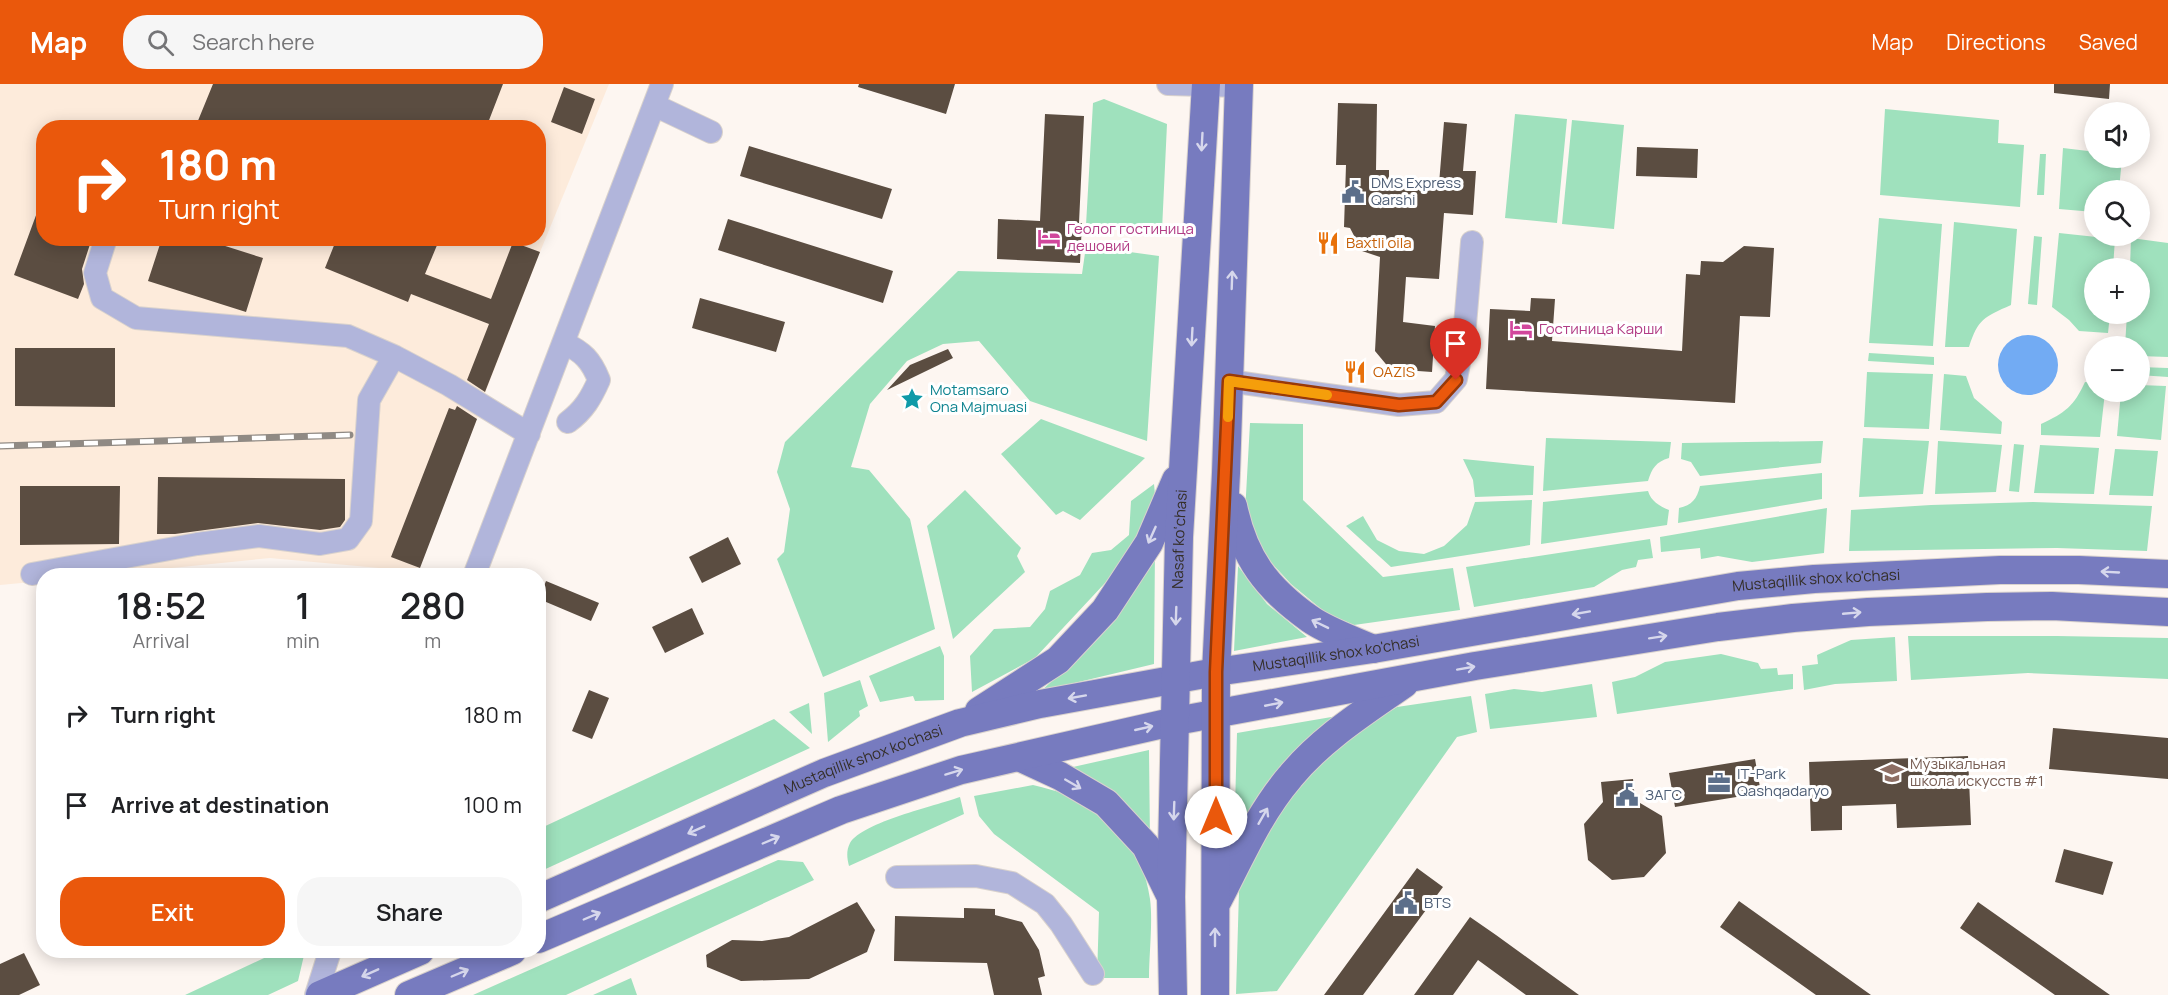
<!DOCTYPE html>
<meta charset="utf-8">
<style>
body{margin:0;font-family:Manrope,sans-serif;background:#f6f6f6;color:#202124;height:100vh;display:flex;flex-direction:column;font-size:22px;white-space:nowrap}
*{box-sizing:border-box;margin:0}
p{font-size:20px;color:#757577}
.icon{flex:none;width:33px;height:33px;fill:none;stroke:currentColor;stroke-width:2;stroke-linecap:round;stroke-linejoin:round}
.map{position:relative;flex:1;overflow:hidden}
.sheet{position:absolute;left:36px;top:484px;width:510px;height:390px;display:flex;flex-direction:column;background:#fff;border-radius:24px;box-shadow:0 3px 15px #0003}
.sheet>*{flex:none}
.guide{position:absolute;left:36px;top:36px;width:510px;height:126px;border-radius:24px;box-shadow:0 3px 15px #0003;background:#ea580c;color:#fff;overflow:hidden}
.controls{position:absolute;left:2084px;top:18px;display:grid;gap:12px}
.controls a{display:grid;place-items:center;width:66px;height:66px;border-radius:50%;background:#fff;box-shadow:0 3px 15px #0003;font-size:30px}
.pin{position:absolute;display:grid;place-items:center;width:51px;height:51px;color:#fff;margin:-62px -26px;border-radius:50% 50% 50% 0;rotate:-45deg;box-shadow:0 0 6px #0007}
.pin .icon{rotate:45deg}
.me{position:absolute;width:66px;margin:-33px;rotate:0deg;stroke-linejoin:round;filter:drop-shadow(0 0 4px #0008)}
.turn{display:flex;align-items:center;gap:21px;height:126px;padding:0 24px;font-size:27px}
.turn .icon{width:78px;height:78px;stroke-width:2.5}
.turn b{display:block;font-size:42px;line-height:51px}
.eta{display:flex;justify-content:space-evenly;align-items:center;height:102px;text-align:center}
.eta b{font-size:36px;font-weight:600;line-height:42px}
.button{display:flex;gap:12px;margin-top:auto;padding:12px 24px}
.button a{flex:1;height:69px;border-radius:24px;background:#ea580c;color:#fff;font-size:24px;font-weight:600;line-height:69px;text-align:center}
.button a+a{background:#f6f6f6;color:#202124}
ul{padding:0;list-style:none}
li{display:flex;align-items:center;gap:18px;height:90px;padding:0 24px}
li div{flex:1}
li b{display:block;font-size:22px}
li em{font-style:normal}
header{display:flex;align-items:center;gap:36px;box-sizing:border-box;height:84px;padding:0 30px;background:#ea580c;color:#fff}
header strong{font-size:28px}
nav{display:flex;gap:33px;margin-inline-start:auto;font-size:21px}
.search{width:420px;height:54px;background:#f6f6f6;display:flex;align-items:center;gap:15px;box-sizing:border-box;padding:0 21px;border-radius:24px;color:#757577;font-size:22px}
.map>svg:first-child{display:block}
.built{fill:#fdebdb;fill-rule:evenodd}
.green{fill:#9fe1bd}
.water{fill:#72abf3}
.building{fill:#5b4d41}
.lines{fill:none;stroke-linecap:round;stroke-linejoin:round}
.minor-casing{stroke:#d9d2cd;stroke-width:24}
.major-casing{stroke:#d9d2cd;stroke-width:30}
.minor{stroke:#b1b5db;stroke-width:22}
.major{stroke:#777bbf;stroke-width:28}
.rail-casing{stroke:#908a84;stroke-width:7}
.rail{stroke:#fff;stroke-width:4.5;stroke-dasharray:14;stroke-linecap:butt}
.oneway{stroke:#d6d7ec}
.route-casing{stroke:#983908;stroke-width:15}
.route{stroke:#ea580c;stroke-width:10}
.slow{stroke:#f59e0b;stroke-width:10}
.labels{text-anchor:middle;stroke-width:6;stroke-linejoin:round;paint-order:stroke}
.service-label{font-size:15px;fill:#4e5e75;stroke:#fff;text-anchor:start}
.hotel-label{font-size:15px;fill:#b23c85;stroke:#fff;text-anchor:start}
.food-label{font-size:15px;fill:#c56008;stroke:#fff;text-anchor:start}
.culture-label{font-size:15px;fill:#0d838f;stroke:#fff;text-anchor:start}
.street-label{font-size:15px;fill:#352f29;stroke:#fff}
.education-label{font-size:15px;fill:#785e54;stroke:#fff;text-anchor:start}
</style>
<header>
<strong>Map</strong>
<div class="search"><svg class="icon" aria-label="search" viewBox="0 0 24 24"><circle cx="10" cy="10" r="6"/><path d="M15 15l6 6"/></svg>Search here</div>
<nav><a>Map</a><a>Directions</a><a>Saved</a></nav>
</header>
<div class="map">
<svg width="2168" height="911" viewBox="0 0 2168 911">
<rect width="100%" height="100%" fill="#fdf6f1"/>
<path class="built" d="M0,0H609L540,168L484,312L477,335L415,492H404L379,484L270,474L92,492H44L43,497L0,501ZM44,44H538V154H44Z"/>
<path class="green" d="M1104,15L1167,40L1162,146L1156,148L1086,141L1093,19Z
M1885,25L1999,36L1998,59L2024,61L2020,123L1880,111Z
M1515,30L1567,35L1557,139L1505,134Z
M1572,36L1624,41L1614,145L1562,140Z
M2090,44H2094V74H2122L2119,106H2094V128L2059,125L2063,64L2088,67Z
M2040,70H2046L2044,111H2037Z
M1879,134L1942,140L1933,262L1869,259Z
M1954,138L2017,145L2011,221C1984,233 1978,235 1969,263H1945Z
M2059,149L2115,155L2113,184H2094V230H2110L2108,249L2079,247L2069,236L2052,223Z
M2034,152L2042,153L2037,221L2028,220Z
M2131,154L2168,159V273L2139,272V262H2125L2127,230H2139V184H2130Z
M1086,162L1159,172L1147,357L1030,317L979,257L943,260L907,277L870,320L851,383L869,386L910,435L935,545L823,593L777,475L784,468L790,425L777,388L785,358L958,187L1082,190Z
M1869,269L1934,273V281L1868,277Z
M2139,283L2168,284V293L2139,291Z
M1867,288L1933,290L1929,345L1864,343Z
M1944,290L1966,292L1974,314L2002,338L2001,350L1940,346Z
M2085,298L2094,299V308H2105L2100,353L2041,351V340C2065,329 2074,322 2085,298Z
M2139,301L2166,302L2161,356L2117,352L2121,308H2139Z
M1041,335L1145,374L1080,436L1063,427L1056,431L1001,370Z
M1250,339L1303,340V416L1383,493L1453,484L1460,526L1354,541L1326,529L1291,500L1255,461L1245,429Z
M1546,354L1671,358L1669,374C1656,378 1652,384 1648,397L1543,407Z
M1863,354L1929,357L1923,410L1859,413Z
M1823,357L1821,379L1700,392L1691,378L1681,375L1682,359Z
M1938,357L2002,361L1996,408L1935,410Z
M2014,360L2024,361L2019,408L2009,407Z
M2040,361L2099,364L2094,410L2034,409Z
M2115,365L2158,367L2153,412L2109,411Z
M1463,375L1534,382L1533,411L1475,413L1473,396Z
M1822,389V415L1678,439L1679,424C1692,421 1697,415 1700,402Z
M1154,400L1156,421L1144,446L1105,499L1035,574L972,608L970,572L994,545L1030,543L1045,525L1050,507L1080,491L1092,469L1111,466L1129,451L1131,417Z
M965,406L1021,464L1017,472L1025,488L953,555L927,442Z
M1648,407C1651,417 1659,422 1669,426L1667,441L1541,460L1543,418Z
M1532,416L1530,461L1391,483L1346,442L1363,432L1377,456L1399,467L1424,470L1444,462L1467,441L1475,418Z
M2033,418L2152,422L2147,467L2057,464L1849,467L1851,426L1931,421Z
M1827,424L1824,469L1752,478L1718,472L1701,475L1700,464L1661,468L1660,453Z
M1650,455L1653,474L1638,476L1636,483L1622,486L1594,503L1474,523L1466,483Z
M1155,464L1154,580L1041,607L1095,558L1115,536Z
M1238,482L1267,520L1307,553L1234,567Z
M1908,552H2057L2168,554V595L2028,589L1911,596Z
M1895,553L1897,597L1835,600L1804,606L1802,582L1818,580L1817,571L1851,556Z
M940,562L944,572V616L915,617L913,612L880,618L869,592Z
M1721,570L1758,579L1761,585L1777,584L1778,591L1793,590V605L1617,630L1612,598L1635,593L1665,578Z
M860,596L868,622L859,627L860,632L828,658L824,609Z
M1592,600L1597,633L1490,645L1485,610L1514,605L1542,608Z
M1471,612L1477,648L1457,653L1277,907L1236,910L1239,807L1261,758L1290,709L1323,672L1363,643L1397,623Z
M809,619L812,650L789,628Z
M1349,630L1234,762L1237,649Z
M774,635L810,664L539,788V745Z
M1149,666L1150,757L1064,685Z
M1033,701C1045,704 1057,707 1069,711C1115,731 1143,765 1150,815C1153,838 1149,870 1149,894H1097L1099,828L994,750L979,732L974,712Z
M960,713L964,730L849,782C847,774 846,767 850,759C863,738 935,722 960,713Z
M778,776L803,778L814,796L566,911H473Z
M279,867H305L298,897L268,911H185Z
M631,894L637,911H593Z"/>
<path class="water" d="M1998 281a30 30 0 1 1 60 0a30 30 0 1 1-60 0Z"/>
<path class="building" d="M213,0H503L486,44H195Z
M859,0H955L946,30L858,3Z
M2054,0H2110L2109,15L2054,9Z
M564,3L595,15L582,50L551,38Z
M1338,19L1377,20L1376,86H1389V97L1439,100L1444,38L1467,40L1463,87H1476L1473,131L1444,129L1439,195L1406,193L1403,238L1435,242L1432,288L1390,285L1375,267L1380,173L1362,167L1350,144L1344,143L1346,81H1336Z
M1045,30L1084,32L1079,139H1082L1080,179L997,175L998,135L1040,137Z
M749,62L892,105L882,135L740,92Z
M1637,63L1698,65L1697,94L1636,92Z
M42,115L44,154H92L82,185L84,200L78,215L14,191Z
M728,135L893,187L883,219L718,166Z
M162,154H200L263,174L246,228L148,197Z
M337,154L351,160L352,154H440L425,190L491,215L513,158L540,168L485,308L467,296L489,240L411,210L408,218L325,184Z
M1744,162L1774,164L1770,233L1740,232L1735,319L1486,305L1490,225L1530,227L1531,214L1555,215L1552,257L1682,267L1686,190L1700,191L1701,177L1723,178Z
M700,214L785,238L776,268L692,244Z
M15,264H115V323L15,322Z
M948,265L953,274L887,306L910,281Z
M457,322L477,335L420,484L391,473L449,324L455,326Z
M158,393L345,395V436L340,443L320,446L258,439L175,450H157Z
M20,402H120L119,460L20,461Z
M728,453L741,480L702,499L689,473Z
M546,497L599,519L591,537L539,515Z
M692,524L704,550L665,569L652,543Z
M589,606L609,614L592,655L572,647Z
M2053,644L2168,654V695L2049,685Z
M1968,672L1971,741L1897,744L1896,720L1842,722V746L1811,747L1809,678Z
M1755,675L1761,709L1675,723L1669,689Z
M1633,695L1635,716L1662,732L1666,769L1644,793L1612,796L1588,776L1584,740L1603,718L1601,698Z
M2064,765L2113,778L2103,811L2055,798Z
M1417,784L1443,803L1363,911H1324Z
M1739,817L1871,911H1816L1720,843Z
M857,818L875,846L867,868L809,895L741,897L707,883L706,871L732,856L762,857L789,853Z
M1978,818L2110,911H2055L1960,844Z
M964,824L995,825V831L1022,838L1039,866L1045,892L1038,894L1042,911H994L987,879L894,877L895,832L964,834Z
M1470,833L1496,851L1579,911H1526L1478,876L1453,911H1414Z
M24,869L40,901L19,911H0V880Z"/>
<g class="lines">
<g class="minor-casing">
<path id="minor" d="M1168,0L1239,2
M654,21L711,48
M106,154L95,189L102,214L136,234L348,252L394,272L449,301L529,350
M564,259C583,268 591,276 599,296C591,314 584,326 568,338
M1229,297L1399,321L1436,318L1456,295L1464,253L1472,158
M32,490L197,460L259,452L320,460L348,455L361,437L369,316L394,272
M474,492L662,0
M897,793L976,792L1012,799L1045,820L1061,840L1093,890
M316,911L330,867"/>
</g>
<g class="major-casing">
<g id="major">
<path d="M1233,422C1244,474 1266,504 1310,535C1327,547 1353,556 1373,565"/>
<path d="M979,627L1058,576L1105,526L1149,459L1176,396"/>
<path d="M1021,674L1060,692L1106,719L1146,762L1169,809"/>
<path id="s1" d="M538,815L824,689L960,639L1040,620L1216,588L1373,565L1738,502L1814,495L2000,486H2079L2168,490"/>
<path d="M1218,816C1240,774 1259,729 1290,693C1321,655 1364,628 1404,600"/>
<path d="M538,855L841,726L961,686L1176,637L1475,582L1718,543L1793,534L1868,528L1987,523L2052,522L2168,528"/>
<path d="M320,911L420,867"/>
<path d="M409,911L512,867"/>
<path id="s2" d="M1173,911L1171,813L1179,453L1206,0"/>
<path d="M1215,911L1216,588L1226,389L1239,0"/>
</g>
</g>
<use href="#minor" class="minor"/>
<use href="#major" class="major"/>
<g class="rail-casing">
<path id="rail" d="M0,362L350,351"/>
</g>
<use href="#rail" class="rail"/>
</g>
<defs><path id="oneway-shaft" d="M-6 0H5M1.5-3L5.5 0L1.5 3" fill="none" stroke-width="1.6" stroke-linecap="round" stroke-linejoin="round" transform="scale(1.5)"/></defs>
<g class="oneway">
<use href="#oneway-shaft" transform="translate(1202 58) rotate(93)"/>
<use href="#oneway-shaft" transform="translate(1232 196) rotate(-88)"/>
<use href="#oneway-shaft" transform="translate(1192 253) rotate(93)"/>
<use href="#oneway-shaft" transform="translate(1152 451) rotate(114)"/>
<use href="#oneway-shaft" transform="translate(2110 488) rotate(-177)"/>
<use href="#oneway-shaft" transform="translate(1581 529) rotate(170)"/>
<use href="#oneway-shaft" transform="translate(1852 529) rotate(-5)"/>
<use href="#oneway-shaft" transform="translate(1176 532) rotate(92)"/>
<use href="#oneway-shaft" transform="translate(1320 540) rotate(-154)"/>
<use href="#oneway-shaft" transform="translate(1658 553) rotate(-9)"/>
<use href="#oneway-shaft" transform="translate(1466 584) rotate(-10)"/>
<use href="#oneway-shaft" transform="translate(1077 613) rotate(170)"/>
<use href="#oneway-shaft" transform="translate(1274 620) rotate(-11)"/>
<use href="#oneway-shaft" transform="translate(1144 644) rotate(-13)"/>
<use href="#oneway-shaft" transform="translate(954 688) rotate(-17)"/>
<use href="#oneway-shaft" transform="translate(1073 700) rotate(30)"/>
<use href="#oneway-shaft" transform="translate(1174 727) rotate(92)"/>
<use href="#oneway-shaft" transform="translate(1263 732) rotate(-60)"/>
<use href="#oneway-shaft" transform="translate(696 746) rotate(156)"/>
<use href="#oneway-shaft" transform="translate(771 756) rotate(-23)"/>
<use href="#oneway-shaft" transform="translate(592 832) rotate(-23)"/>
<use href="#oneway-shaft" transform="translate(1215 853) rotate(-90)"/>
<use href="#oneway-shaft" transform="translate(370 889) rotate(156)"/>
<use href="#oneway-shaft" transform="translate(460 889) rotate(-23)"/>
</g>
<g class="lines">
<g class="route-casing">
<path id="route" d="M1216,733V588L1229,297L1399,321L1436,318L1456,296"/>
</g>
<use href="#route" class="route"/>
<path class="slow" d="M1228,333L1229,297L1327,311"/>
</g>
<defs>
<g id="civic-bare" transform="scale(1.8)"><path d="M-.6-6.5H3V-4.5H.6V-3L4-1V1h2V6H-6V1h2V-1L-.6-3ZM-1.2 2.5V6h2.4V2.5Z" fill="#5c6f8a" stroke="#fff" stroke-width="2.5" paint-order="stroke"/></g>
<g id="hotel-bare" transform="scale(1.8)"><path d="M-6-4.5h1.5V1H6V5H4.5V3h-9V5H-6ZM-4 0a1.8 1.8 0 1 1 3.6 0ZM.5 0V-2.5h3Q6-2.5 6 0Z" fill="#d1479c" stroke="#fff" stroke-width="2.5" paint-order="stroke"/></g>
<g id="restaurant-bare" transform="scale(1.8)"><path d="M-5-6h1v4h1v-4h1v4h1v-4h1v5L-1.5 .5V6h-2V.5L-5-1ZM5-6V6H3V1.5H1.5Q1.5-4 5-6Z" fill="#e8710a" stroke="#fff" stroke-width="2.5" paint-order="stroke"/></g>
<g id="sight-bare" transform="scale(1.8)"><path d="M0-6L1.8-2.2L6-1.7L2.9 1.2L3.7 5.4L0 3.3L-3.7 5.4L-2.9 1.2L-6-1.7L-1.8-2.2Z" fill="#0f9aa8" stroke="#fff" stroke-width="2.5" paint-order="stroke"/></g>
<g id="school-bare" transform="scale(1.8)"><path d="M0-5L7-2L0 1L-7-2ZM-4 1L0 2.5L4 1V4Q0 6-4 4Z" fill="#8d6e63" stroke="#fff" stroke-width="2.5" paint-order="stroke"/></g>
<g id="office-bare" transform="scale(1.8)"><path d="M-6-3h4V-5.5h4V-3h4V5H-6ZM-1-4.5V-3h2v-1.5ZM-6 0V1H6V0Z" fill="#5c6f8a" stroke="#fff" stroke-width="2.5" paint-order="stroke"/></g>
</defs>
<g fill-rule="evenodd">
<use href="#civic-bare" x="1353" y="108"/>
<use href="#hotel-bare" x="1049" y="154"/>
<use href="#restaurant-bare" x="1328" y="159"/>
<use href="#hotel-bare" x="1521" y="245"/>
<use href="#restaurant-bare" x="1355" y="288"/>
<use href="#sight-bare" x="912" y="315"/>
<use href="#school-bare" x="1892" y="689"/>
<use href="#office-bare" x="1719" y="699"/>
<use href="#civic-bare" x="1627" y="711"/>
<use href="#civic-bare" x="1406" y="819"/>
</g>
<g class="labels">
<g class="service-label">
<text x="1371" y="104">DMS Express<tspan x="1371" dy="17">Qarshi</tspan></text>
<text x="1737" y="695">IT-Park<tspan x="1737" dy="17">Qashqadaryo</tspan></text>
<text x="1645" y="716">ЗАГС</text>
<text x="1424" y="824">BTS</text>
</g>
<g class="hotel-label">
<text x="1067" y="150">Геолог гостиница<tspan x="1067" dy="17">дешовий</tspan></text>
<text x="1539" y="250">Гостиница Карши</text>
</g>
<g class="food-label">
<text x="1346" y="164">Baxtli oila</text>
<text x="1373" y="293">OAZIS</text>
</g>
<g class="culture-label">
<text x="930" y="311">Motamsaro<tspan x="930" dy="17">Ona Majmuasi</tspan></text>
</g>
<g class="street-label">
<text dy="5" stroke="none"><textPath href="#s2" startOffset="456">Nasaf ko‘chasi</textPath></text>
<text dy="5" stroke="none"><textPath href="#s1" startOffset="1326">Mustaqillik shox ko'chasi</textPath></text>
<text dy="5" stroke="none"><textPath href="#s1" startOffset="840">Mustaqillik shox ko'chasi</textPath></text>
<text dy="5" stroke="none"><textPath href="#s1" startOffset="354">Mustaqillik shox ko'chasi</textPath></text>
</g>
<g class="education-label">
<text x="1910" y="685">Музыкальная<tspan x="1910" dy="17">школа искусств #1</tspan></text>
</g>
</g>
</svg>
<div class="controls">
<a><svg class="icon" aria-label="sound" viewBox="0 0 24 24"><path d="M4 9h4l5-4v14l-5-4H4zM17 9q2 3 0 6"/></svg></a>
<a><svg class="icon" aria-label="search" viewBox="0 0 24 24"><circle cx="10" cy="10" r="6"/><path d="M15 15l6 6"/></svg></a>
<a>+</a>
<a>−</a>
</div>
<div class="pin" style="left:1456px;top:296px;background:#d93025"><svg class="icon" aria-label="arrive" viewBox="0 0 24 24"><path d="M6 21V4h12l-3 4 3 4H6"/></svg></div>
<svg class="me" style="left:1216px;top:733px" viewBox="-20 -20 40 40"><circle r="19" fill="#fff"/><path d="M0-13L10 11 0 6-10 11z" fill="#ea580c"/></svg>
<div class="guide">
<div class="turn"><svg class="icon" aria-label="right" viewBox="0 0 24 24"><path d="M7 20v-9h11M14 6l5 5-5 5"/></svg><div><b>180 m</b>Turn right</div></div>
</div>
<section class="sheet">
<div class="eta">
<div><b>18:52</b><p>Arrival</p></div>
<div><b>1</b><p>min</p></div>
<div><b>280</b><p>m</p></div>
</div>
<ul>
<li><svg class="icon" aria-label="right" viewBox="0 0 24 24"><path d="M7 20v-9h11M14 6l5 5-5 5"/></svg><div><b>Turn right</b></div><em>180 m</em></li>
<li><svg class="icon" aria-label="arrive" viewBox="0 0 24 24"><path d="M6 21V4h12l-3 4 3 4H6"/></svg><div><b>Arrive at destination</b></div><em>100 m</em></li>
</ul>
<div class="button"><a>Exit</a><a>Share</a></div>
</section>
</div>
